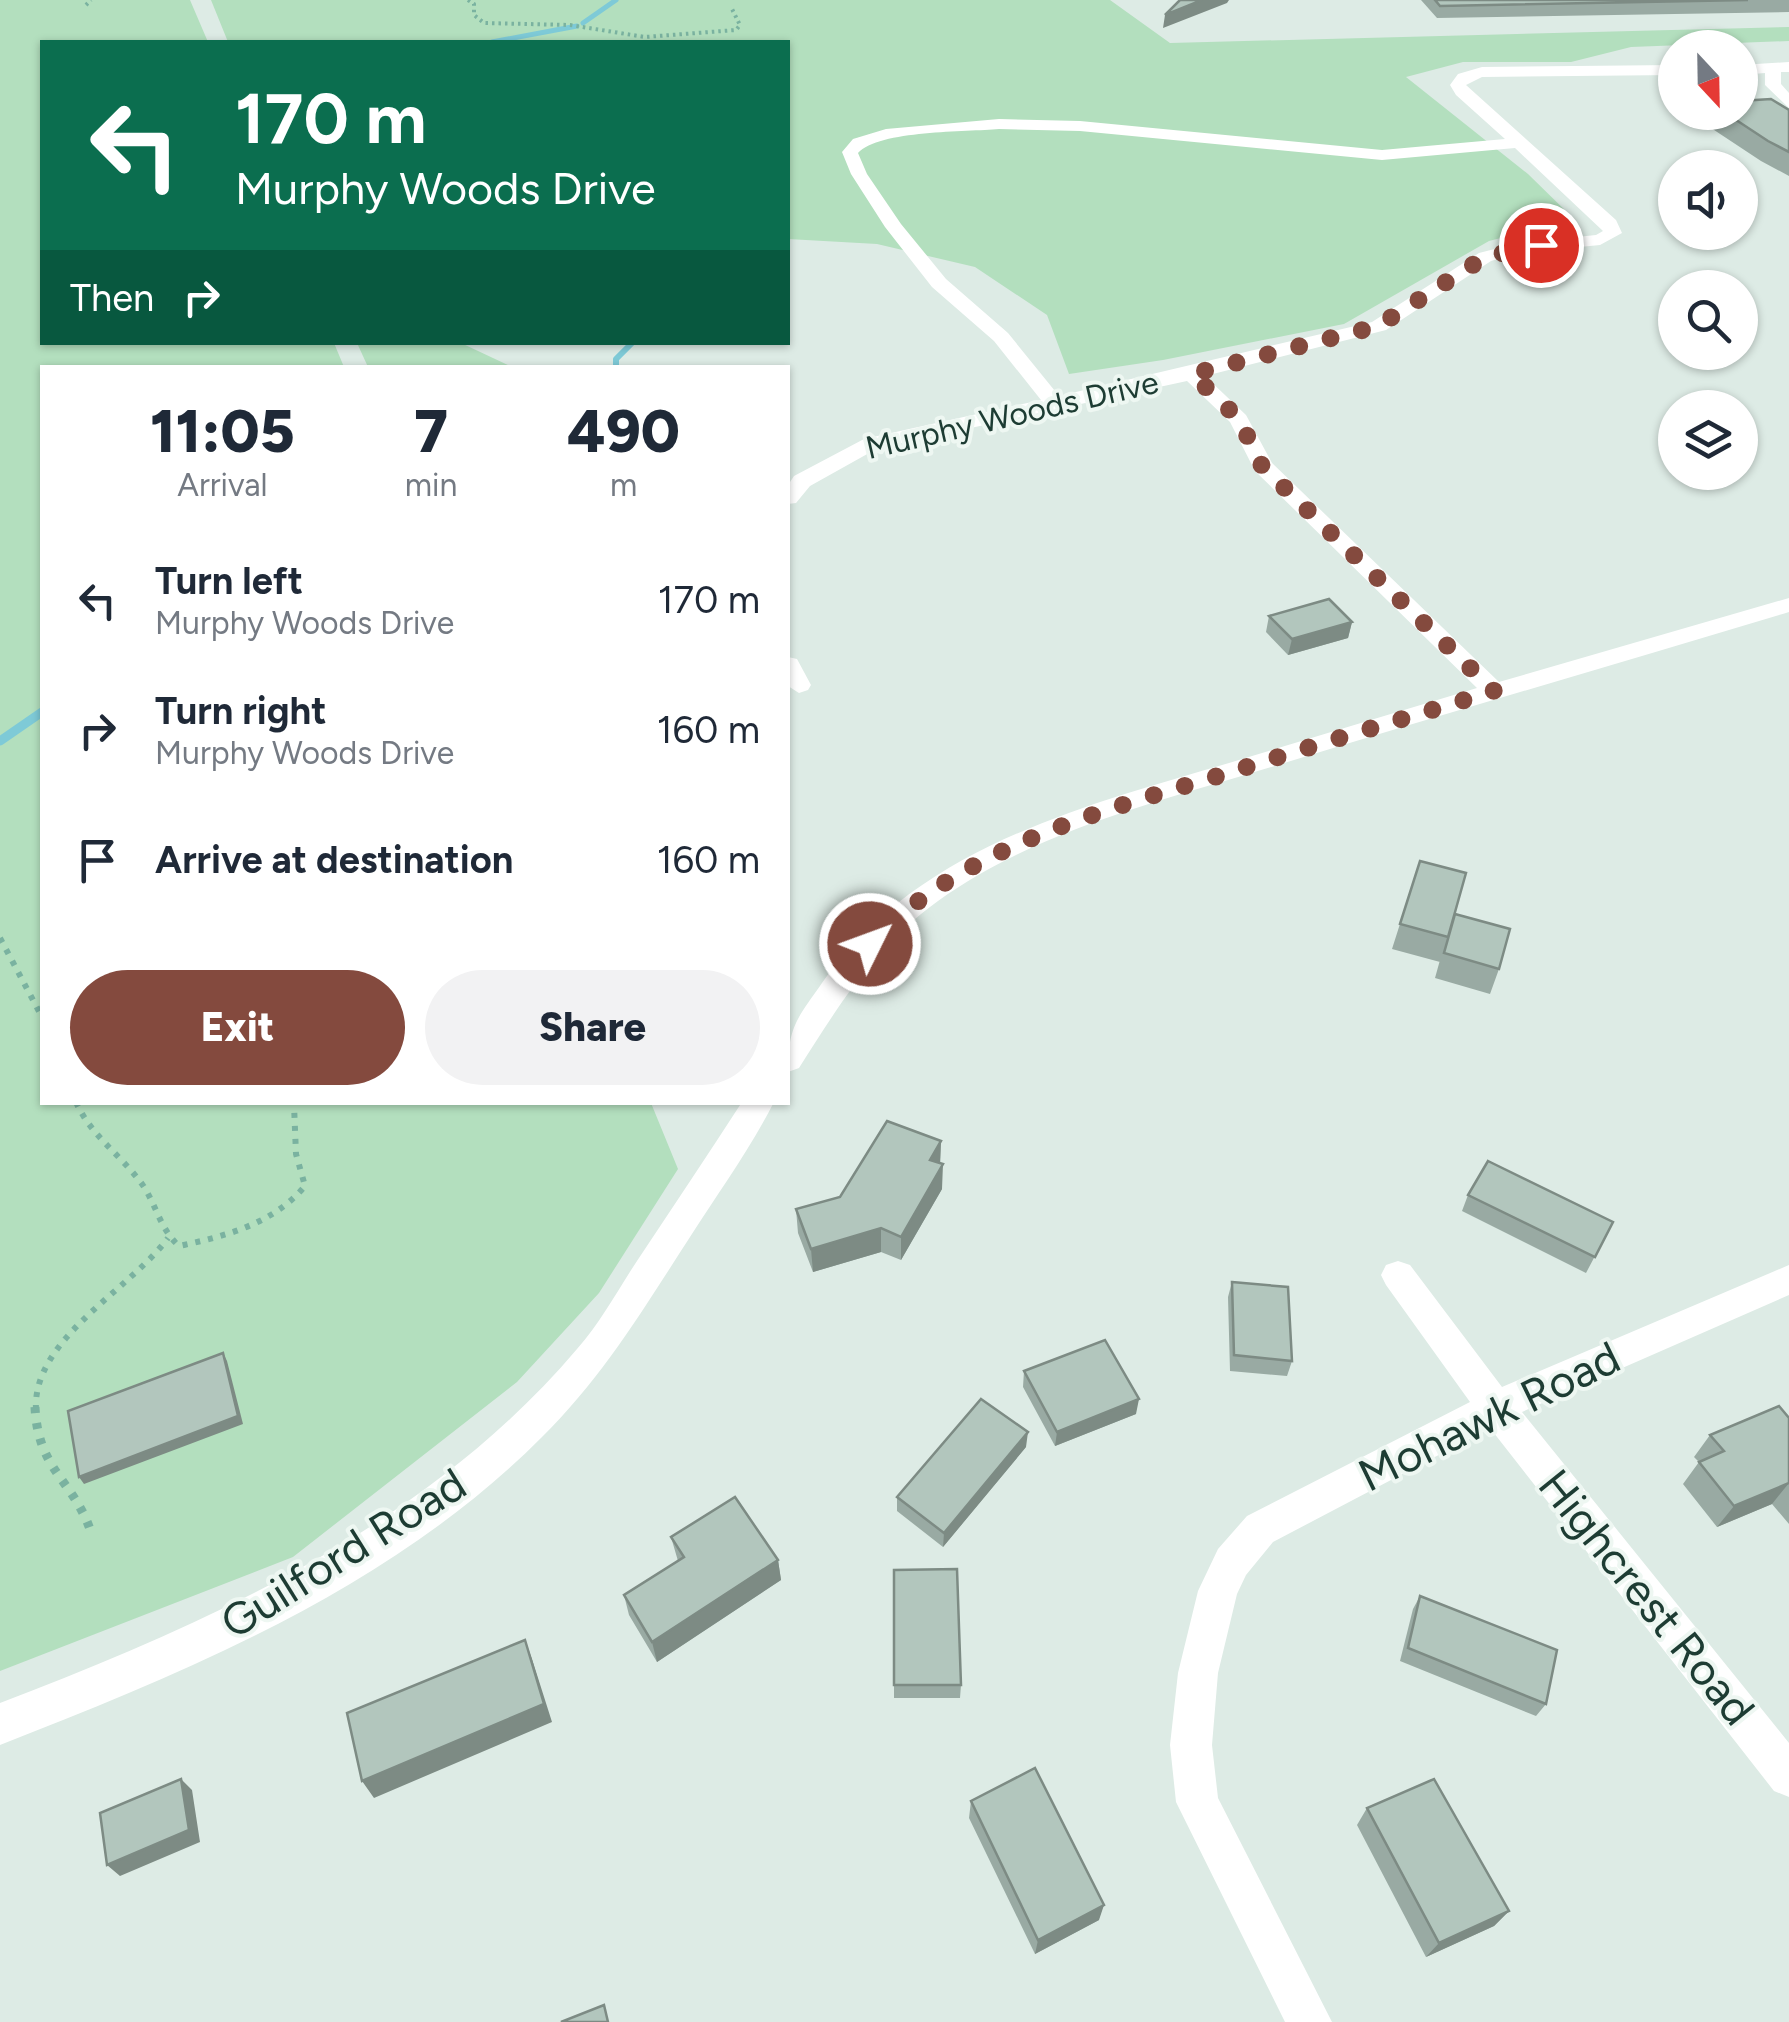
<!DOCTYPE html>
<style>
body{margin:0;font-family:Figtree,sans-serif;background:#f2f2f3;color:#1f2937;height:100vh;display:flex;flex-direction:column;font-size:38px;white-space:nowrap}
*{box-sizing:border-box;margin:0}
p{font-size:32px;color:#747a83}
.icon{flex:none;width:55px;height:55px;fill:none;stroke:currentColor;stroke-width:2;stroke-linecap:round;stroke-linejoin:round}
.map{position:relative;flex:1;overflow:hidden}
.side{position:absolute;left:40px;top:365px;width:750px;height:740px;display:flex;flex-direction:column;background:#fff;border-radius:0px;box-shadow:0 2px 8px #0004}
.side>*{flex:none}
.hud{position:absolute;left:40px;top:40px;width:750px;height:305px;border-radius:0px;box-shadow:0 2px 8px #0004;background:#0b6e4f;color:#fff;overflow:hidden}
.needle{width:65px;rotate:158deg}
.controls{position:absolute;left:1658px;top:30px;display:grid;gap:20px}
.controls a{display:grid;place-items:center;width:100px;height:100px;border-radius:50%;background:#fff;box-shadow:0 2px 8px #0004;font-size:50px}
.pin{position:absolute;display:grid;place-items:center;width:85px;height:85px;color:#fff;margin:-42px;border:5px solid #fff;border-radius:50%;box-shadow:0 2px 10px #0007}
.me{position:absolute;width:110px;margin:-55px;rotate:48deg;stroke-linejoin:round;filter:drop-shadow(0 0 8px #0008)}
.turn{display:flex;align-items:center;gap:35px;height:210px;padding:0 30px;font-size:45px}
.turn .icon{width:130px;height:130px;stroke-width:2.5}
.turn b{display:block;font-size:70px;line-height:85px}
.then{display:flex;align-items:center;height:95px;padding:0 30px;background:#0003;gap:20px;font-size:38px}
.eta{display:flex;justify-content:space-evenly;align-items:center;height:170px;text-align:center}
.eta b{font-size:60px;font-weight:800;line-height:70px}
.cta{display:flex;gap:20px;margin-top:auto;padding:20px 30px}
.cta a{flex:1;height:115px;border-radius:60px;background:#844a3e;color:#fff;font-size:40px;font-weight:800;line-height:115px;text-align:center}
.cta a+a{background:#f2f2f3;color:#1f2937}
ul{padding:0;list-style:none}
li{display:flex;align-items:center;gap:30px;height:130px;padding:0 30px}
li div{flex:1}
li b{display:block;font-size:38px}
li em{font-style:normal}
.map>svg:first-child{display:block}
.green{fill:#b3dfbe}
.lines{fill:none;stroke-linecap:round;stroke-linejoin:round}
.stream-far2{stroke:#7ecad7;stroke-width:5}
.stream-far1{stroke:#7ecad7;stroke-width:6}
.stream{stroke:#7ecad7;stroke-width:9}
.path-far2{stroke:#7ab2a0;stroke-width:4;stroke-dasharray:2.5 4;stroke-linecap:butt}
.path-far1{stroke:#7ab2a0;stroke-width:6;stroke-dasharray:5 8;stroke-linecap:butt}
.path{stroke:#7ab2a0;stroke-width:9;stroke-dasharray:6 10;stroke-linecap:butt}
.minor{fill:#fff;fill-rule:evenodd}
.wall{fill:#99aaa3}
.shaded-wall{fill:#7d8b84}
.building{fill:#b2c6bd;stroke:#7d8b84;stroke-width:2.5}
.route{stroke:#844a3e;stroke-width:18;stroke-dasharray:0 32.4}
.labels{text-anchor:middle;stroke-width:8;stroke-linejoin:round;paint-order:stroke}
.far-street-label{font-size:32px;fill:#1d3c33;stroke:#eef7f2}
.near-street-label{font-size:45px;fill:#1d3c33;stroke:#eef7f2}
</style>
<div class="map">
<svg width="1789" height="2022" viewBox="0 0 1789 2022">
<rect width="100%" height="100%" fill="#ddebe5"/>
<path class="green" d="M0,0H190L208,42H42V342L334,343L344,367L42,368V1102L651,1103L678,1169L599,1293L517,1382L293,1557L0,1671Z
M211,0H1110L1170,43L1789,27V41L1631,47L1571,62H1463L1406,77L1528,174L1574,219L1489,241L1344,324L1163,360L1069,374L1047,315L975,267L877,244L788,239V42H228Z
M357,343H461L512,367H368Z"/>
<g class="lines">
<path class="stream-far2" d="M583,23L616,0
M492,42L577,26"/>
<path class="stream-far1" d="M616,368V359L633,342"/>
<path class="stream" d="M0,741L42,712"/>
<path class="path-far2" d="M468,0L474,4V15L484,23L570,25L645,37L736,30L740,25L732,9
M86,5L91,0"/>
<path class="path-far1" d="M0,938L42,1017
M76,1102C91,1136 120,1154 142,1184C156,1204 160,1229 179,1246C226,1236 273,1224 305,1186L296,1154L294,1105
M36,1410C32,1339 130,1290 168,1238"/>
<path class="path" d="M35,1407C38,1471 73,1479 91,1532"/>
<path class="minor" d="M1789,62V72H1781V84L1789,93V108L1765,85V73L1740,75V65Z
M1675,65V75L1482,77L1466,85L1616,220L1622,233L1600,245L1519,253L1491,261L1386,330L1205,376L1246,415L1272,463L1499,682L1789,598V612C1620,663 1450,712 1281,764C1165,800 1038,829 938,901C876,945 839,1005 799,1068L788,1072C788,1026 797,1019 822,983C916,848 1080,807 1229,763C1311,738 1394,713 1477,688L1255,471L1230,422L1187,381L878,448L810,486L796,503L788,504V485L794,476L864,439L1041,400L994,341L932,287L885,227L851,174L842,152L853,139L886,129L999,119L1080,121L1382,150L1505,139L1456,95L1450,85L1458,74L1482,67ZM999,129L1080,131L1382,160L1515,148L1603,231L1596,235L1518,243L1479,253L1372,322L1059,396L1008,333L946,279L901,224L867,174L858,153C879,130 967,132 999,129Z
M788,657L797,659L811,685L808,690L799,693L788,686Z
M742,1102H774C750,1149 718,1193 690,1237C644,1308 603,1377 542,1437C394,1586 193,1670 0,1745V1703C212,1622 427,1526 577,1349C601,1322 617,1291 637,1261C672,1208 707,1156 742,1102Z
M1398,1261L1410,1265L1502,1387L1789,1265V1295L1522,1412L1789,1743V1797L1774,1791L1490,1428L1273,1542L1246,1575L1237,1594L1218,1673L1212,1745L1218,1798L1332,2022H1285L1176,1802L1170,1745L1178,1673L1198,1591L1218,1549L1247,1516L1470,1402L1386,1285L1381,1275L1386,1265Z"/>
</g>
<path class="wall" d="M1421,0H1789V12L1437,18Z
M1789,110V176L1761,161L1702,122L1706,112Z
M1269,616L1352,622L1348,638L1288,655L1266,632Z
M1420,861L1454,918L1499,969L1490,994L1435,978L1440,960V962L1392,949Z
M941,1141L940,1163L942,1189L901,1260L881,1252L813,1272L798,1233L796,1209L840,1197Z
M1468,1195L1613,1222L1586,1273L1462,1211Z
M1232,1282L1292,1361L1287,1376L1230,1371L1228,1297Z
M1024,1371L1136,1414L1055,1446L1023,1387Z
M1789,1418V1524L1772,1504L1717,1527L1683,1484L1699,1462L1694,1457L1710,1435Z
M1026,1447L943,1547L897,1511V1497Z
M671,1537L778,1560L781,1580L657,1662L629,1615L624,1595L678,1561Z
M894,1570L961,1685L960,1698H894Z
M1420,1596L1546,1704L1536,1716L1400,1661L1413,1609Z
M971,1801L1099,1920L1035,1954L969,1818Z
M1367,1808L1509,1911L1494,1926L1426,1957L1357,1825Z"/>
<path class="shaded-wall" d="M1202,0H1229L1227,3L1163,28L1165,15Z
M1352,622L1348,638L1288,655L1292,639Z
M941,1141L940,1165L930,1160Z
M943,1164L942,1189L901,1260V1237Z
M881,1228V1252L813,1272L811,1249Z
M223,1353L227,1361L243,1424L84,1484L79,1477Z
M1139,1399L1136,1414L1055,1446L1057,1432Z
M1028,1432L1026,1447L943,1547L944,1533Z
M1789,1483L1772,1504L1717,1527L1734,1506Z
M778,1560L781,1580L657,1662L652,1642Z
M525,1640L532,1659L552,1722L374,1798L362,1781Z
M181,1779L192,1790L200,1842L120,1876L107,1865Z
M1104,1905L1099,1920L1035,1954L1038,1940Z
M1509,1911L1494,1926L1426,1957L1439,1943Z"/>
<path class="building" d="M1180,0H1202L1165,15Z
M1435,0H1748L1440,6Z
M1771,99L1789,110V152L1768,141L1724,112H1740V101Z
M1329,599L1352,622L1292,639L1269,616Z
M1420,861L1466,873L1448,937L1400,924Z
M1455,914L1510,929L1499,969L1444,953Z
M887,1121L941,1141L930,1160L943,1164L901,1237L881,1228L811,1249L796,1209L840,1197Z
M1488,1161L1613,1222L1595,1257L1468,1195Z
M1232,1282L1288,1287L1292,1361L1234,1355Z
M1105,1340L1139,1399L1057,1432L1024,1371Z
M223,1353L238,1416L79,1477L68,1411Z
M981,1399L1028,1432L944,1533L897,1497Z
M1779,1406L1789,1418V1483L1734,1506L1699,1462L1724,1451L1710,1435Z
M735,1497L778,1560L652,1642L624,1595L684,1557L671,1537Z
M957,1569L961,1685H894V1570Z
M1420,1596L1557,1650L1546,1704L1408,1648Z
M525,1640L544,1704L362,1781L347,1713Z
M1035,1768L1104,1905L1038,1940L971,1801Z
M181,1779L189,1830L107,1865L100,1813Z
M1434,1779L1509,1911L1439,1943L1367,1808Z
M604,2005L608,2022H561Z"/>
<g class="lines">
<path class="route" d="M870,944C962,846 1106,810 1231,772C1318,744 1406,718 1494,691L1262,466L1239,419L1192,374L1378,326L1485,257L1541,245"/>
</g>
<g class="labels">
<g class="far-street-label">
<text transform="translate(1012 415) rotate(-13)" y="11">Murphy Woods Drive</text>
</g>
<g class="near-street-label">
<text transform="translate(1489 1416) rotate(-26)" y="16">Mohawk Road</text>
<text transform="translate(343 1553) rotate(-32)" y="16">Guilford Road</text>
<text transform="translate(1647 1597) rotate(51)" y="16">Highcrest Road</text>
</g>
</g>
</svg>
<div class="controls">
<a><svg class="needle" viewBox="-14 -14 28 28"><path d="M0-13l5 13h-10z" fill="#e53935"/><path d="M0 13l5-13h-10z" fill="#747a83"/></svg></a>
<a><svg class="icon" aria-label="sound" viewBox="0 0 24 24"><path d="M4 9h4l5-4v14l-5-4H4zM17 9q2 3 0 6"/></svg></a>
<a><svg class="icon" aria-label="search" viewBox="0 0 24 24"><circle cx="10" cy="10" r="6"/><path d="M15 15l6 6"/></svg></a>
<a><svg class="icon" aria-label="layers" viewBox="0 0 24 24"><path d="M12 4l9 5-9 5-9-5zM3 14l9 5 9-5"/></svg></a>
</div>
<div class="pin" style="left:1541px;top:245px;background:#d93025"><svg class="icon" aria-label="arrive" viewBox="0 0 24 24"><path d="M6 21V4h12l-3 4 3 4H6"/></svg></div>
<svg class="me" style="left:870px;top:944px" viewBox="-20 -20 40 40"><circle r="17" fill="#844a3e" stroke="#fff" stroke-width="3"/><path d="M0-11L8 9 0 5-8 9z" fill="#fff"/></svg>
<div class="hud">
<div class="turn"><svg class="icon" aria-label="left" viewBox="0 0 24 24"><path d="M17 20v-9H6M10 6l-5 5 5 5"/></svg><div><b>170 m</b>Murphy Woods Drive</div></div>
<div class="then">Then<svg class="icon" aria-label="right" viewBox="0 0 24 24"><path d="M7 20v-9h11M14 6l5 5-5 5"/></svg></div>
</div>
<section class="side">
<div class="eta">
<div><b>11:05</b><p>Arrival</p></div>
<div><b>7</b><p>min</p></div>
<div><b>490</b><p>m</p></div>
</div>
<ul>
<li><svg class="icon" aria-label="left" viewBox="0 0 24 24"><path d="M17 20v-9H6M10 6l-5 5 5 5"/></svg><div><b>Turn left</b><p>Murphy Woods Drive</p></div><em>170 m</em></li>
<li><svg class="icon" aria-label="right" viewBox="0 0 24 24"><path d="M7 20v-9h11M14 6l5 5-5 5"/></svg><div><b>Turn right</b><p>Murphy Woods Drive</p></div><em>160 m</em></li>
<li><svg class="icon" aria-label="arrive" viewBox="0 0 24 24"><path d="M6 21V4h12l-3 4 3 4H6"/></svg><div><b>Arrive at destination</b></div><em>160 m</em></li>
</ul>
<div class="cta"><a>Exit</a><a>Share</a></div>
</section>
</div>
